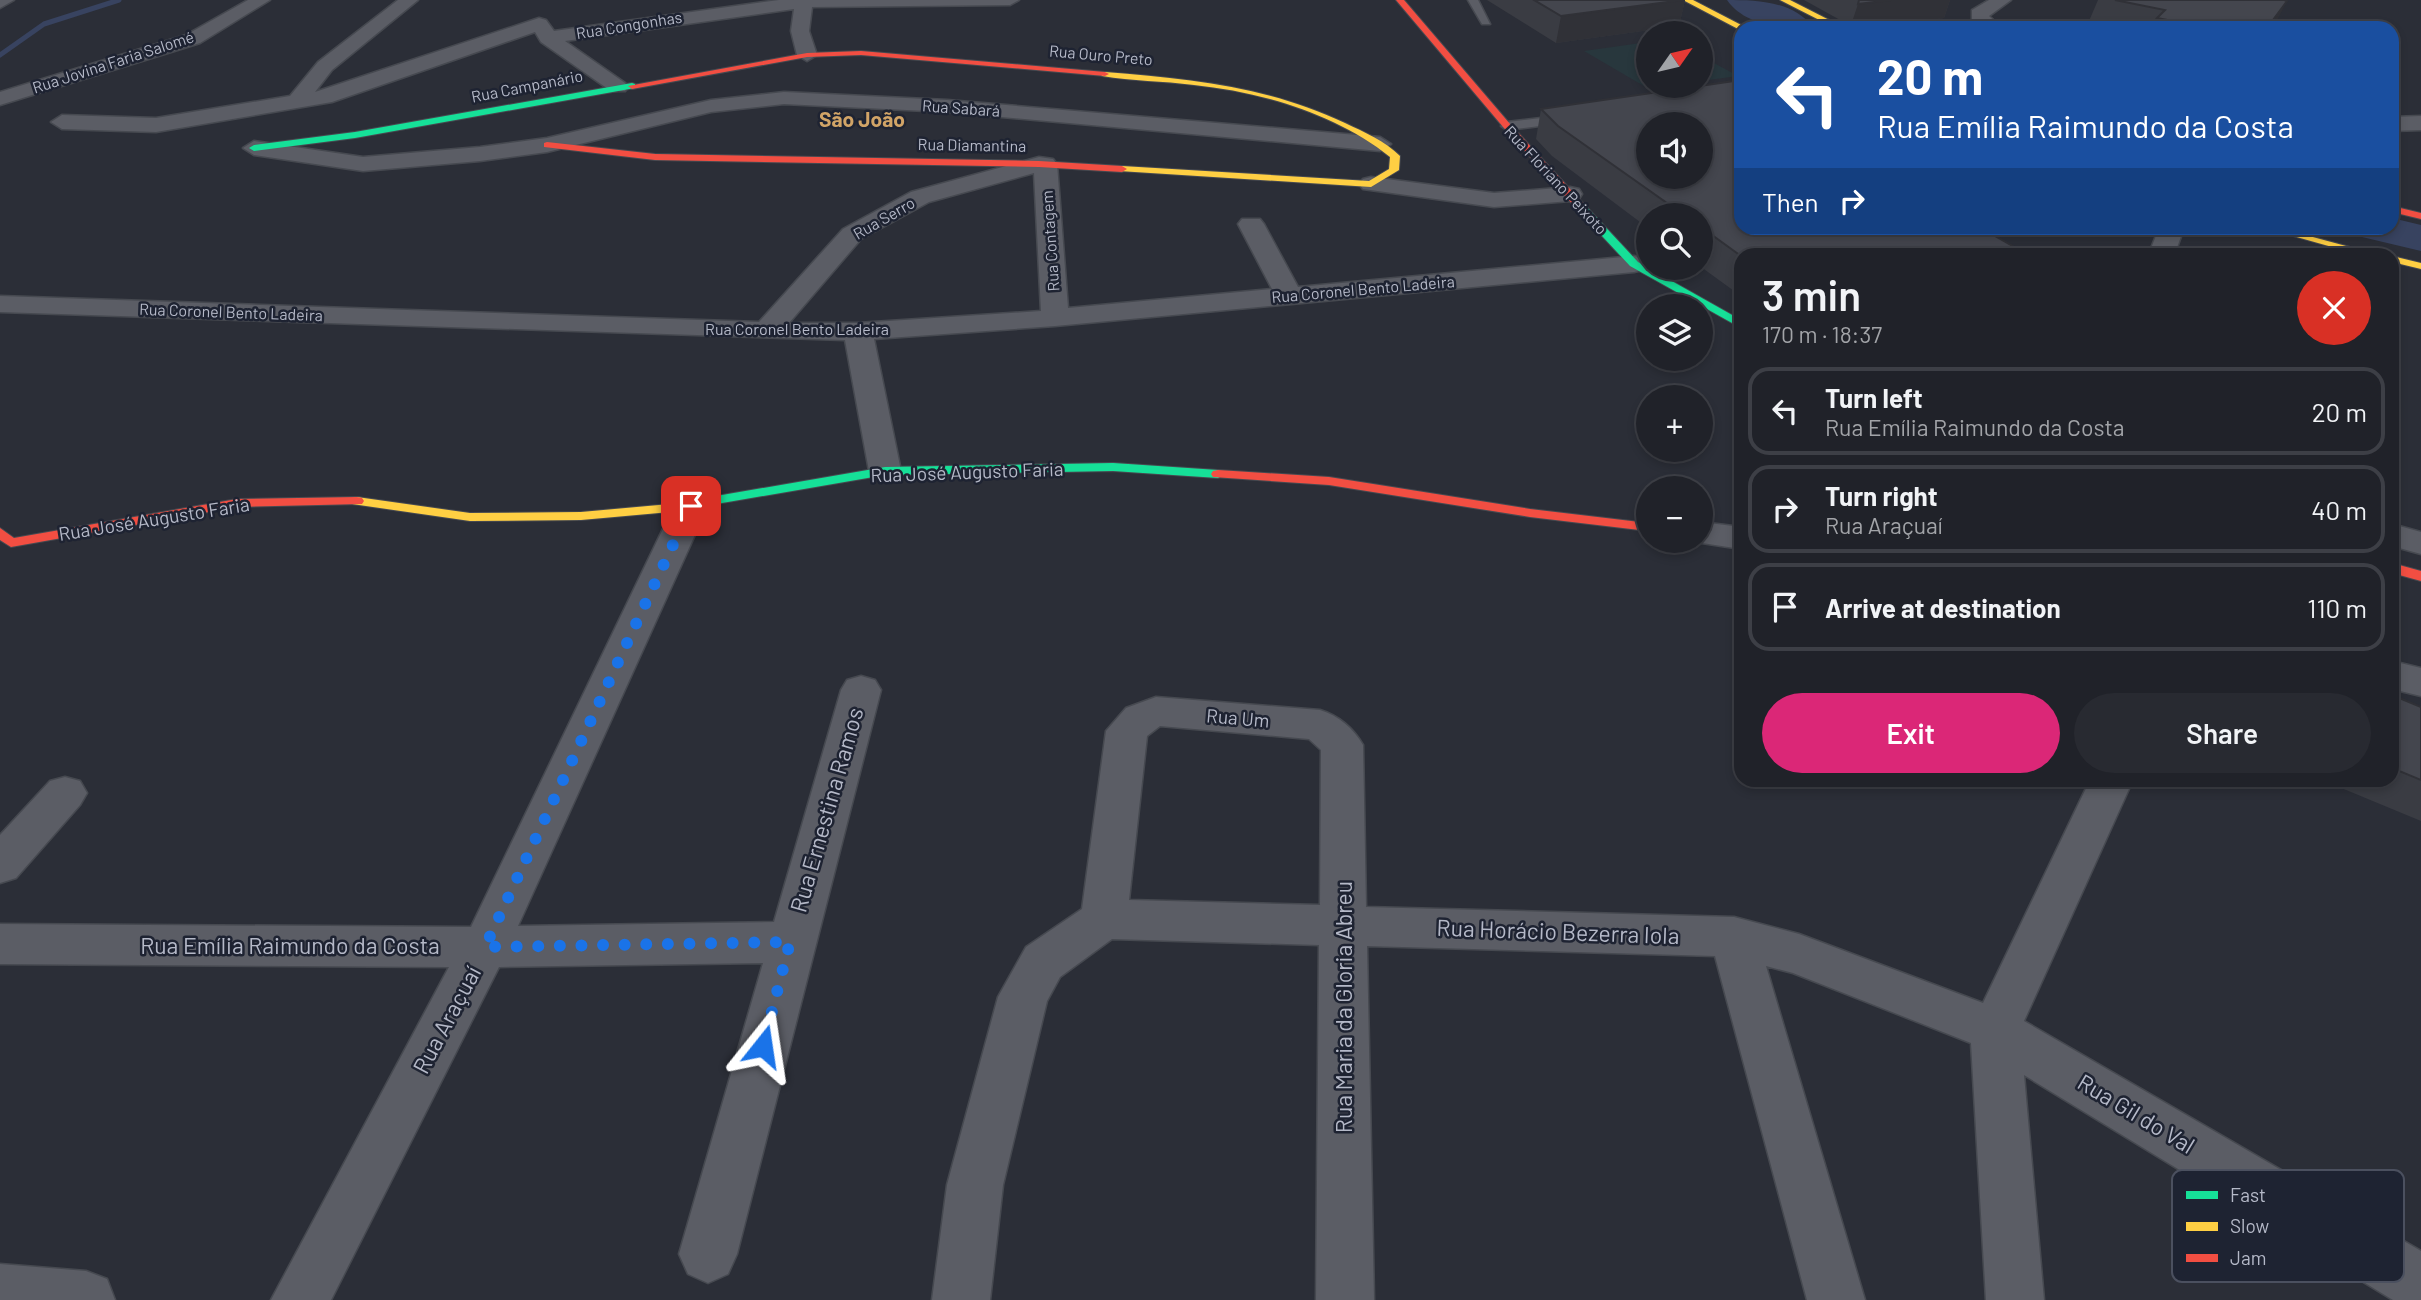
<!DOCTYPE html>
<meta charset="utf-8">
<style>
body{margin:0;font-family:Barlow,sans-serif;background:#282a31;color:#f1f3f6;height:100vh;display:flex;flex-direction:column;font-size:26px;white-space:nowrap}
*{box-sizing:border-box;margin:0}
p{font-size:23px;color:#a2a4a8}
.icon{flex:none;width:38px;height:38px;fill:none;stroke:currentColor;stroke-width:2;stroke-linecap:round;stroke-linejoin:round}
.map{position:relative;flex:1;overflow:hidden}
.panel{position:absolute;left:1734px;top:248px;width:665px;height:539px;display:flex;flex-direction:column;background:#202229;border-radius:21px;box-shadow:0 4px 10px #0003,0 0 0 2px #3d3f46}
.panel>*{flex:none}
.top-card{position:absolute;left:1734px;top:21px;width:665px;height:214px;border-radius:21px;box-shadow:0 4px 10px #0003,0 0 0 2px #3d3f46;background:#1a4fa0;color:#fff;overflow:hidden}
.needle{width:46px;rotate:56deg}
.fabs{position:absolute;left:1636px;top:21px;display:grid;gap:14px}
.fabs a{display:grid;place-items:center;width:77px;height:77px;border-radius:50%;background:#202229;box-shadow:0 4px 10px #0003,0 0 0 2px #3d3f46;font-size:35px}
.pin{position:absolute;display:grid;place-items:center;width:60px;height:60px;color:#fff;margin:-30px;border-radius:14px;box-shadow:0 4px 10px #0006}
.me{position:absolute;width:77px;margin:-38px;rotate:15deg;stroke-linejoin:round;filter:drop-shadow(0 0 5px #0008)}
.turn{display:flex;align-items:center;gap:24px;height:147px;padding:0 28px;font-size:32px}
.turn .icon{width:91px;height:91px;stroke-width:2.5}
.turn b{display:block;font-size:49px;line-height:60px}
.then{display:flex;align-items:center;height:66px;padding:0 28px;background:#0003;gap:14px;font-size:26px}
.round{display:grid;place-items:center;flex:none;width:74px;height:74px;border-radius:37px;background:#282a31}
.head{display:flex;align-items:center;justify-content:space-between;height:119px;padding:0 28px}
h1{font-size:42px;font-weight:600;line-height:52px}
.primary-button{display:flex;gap:14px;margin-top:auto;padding:14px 28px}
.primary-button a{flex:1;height:80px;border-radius:42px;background:#db2777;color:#fff;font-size:28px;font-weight:600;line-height:80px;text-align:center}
.primary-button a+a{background:#282a31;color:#f1f3f6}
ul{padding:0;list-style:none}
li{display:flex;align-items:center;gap:21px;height:88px;margin:0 14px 10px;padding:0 14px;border:4px solid #3d3f46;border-radius:21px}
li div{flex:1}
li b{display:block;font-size:26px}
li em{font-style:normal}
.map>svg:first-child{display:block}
.green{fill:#28373d}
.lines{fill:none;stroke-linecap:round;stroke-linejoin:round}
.stream{stroke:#384360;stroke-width:5}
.river{fill:#384360;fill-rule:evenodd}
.lane-casing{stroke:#464950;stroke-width:3}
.street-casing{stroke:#464950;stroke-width:3}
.fast-casing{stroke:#464950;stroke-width:2}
.slow-casing{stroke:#464950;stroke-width:2}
.jam-casing{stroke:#464950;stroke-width:2}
.lane{fill:#5b5d65;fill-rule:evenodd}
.street{fill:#5b5d65;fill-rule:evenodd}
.fast{fill:#16e098;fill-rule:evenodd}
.slow{fill:#ffcf43;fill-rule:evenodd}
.jam{fill:#f24e42;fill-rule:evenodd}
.wall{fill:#3a3c43}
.shaded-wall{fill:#303137}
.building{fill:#44464e;stroke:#303137;stroke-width:2;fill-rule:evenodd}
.route{stroke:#1a73e8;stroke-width:12;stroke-dasharray:0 21.6}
.labels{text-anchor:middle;stroke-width:5;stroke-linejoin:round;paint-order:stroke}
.far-street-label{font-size:16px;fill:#b5b9c8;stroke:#1e2332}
.street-label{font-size:19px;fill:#b5b9c8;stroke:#1e2332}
.far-district-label{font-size:21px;font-weight:bold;fill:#d1a467;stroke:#1e2332}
.near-street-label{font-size:23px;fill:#b5b9c8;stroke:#1e2332}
.key{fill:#1e2332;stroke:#4b505f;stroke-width:2}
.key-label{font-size:19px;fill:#b5b9c8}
</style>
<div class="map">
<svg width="2421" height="1300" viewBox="0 0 2421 1300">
<rect width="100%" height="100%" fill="#2b2e37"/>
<path class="green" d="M1648,42V86H1672L1649,89L1584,51Z
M1701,56L1738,76L1701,81Z"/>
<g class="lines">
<path class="stream" d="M0,55L44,24L119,0"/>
<path class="river" d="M1727,0C1756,0 1795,1 1813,28C1784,28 1746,27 1727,0Z
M2392,218L2421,225V251L2362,237L2355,228H2392Z"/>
<g class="lane-casing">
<path id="lane" d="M1468,0H1478L1490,24H1482Z
M1567,115L1571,116V122L1507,130L1501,126L1507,122Z"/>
</g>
<g class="street-casing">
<path id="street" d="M0,0H14L0,8Z
M248,0H270L200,43L0,105V92L186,35Z
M398,0H418L332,70L315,92L539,18L546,20L554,31L779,0H1019L1010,5L812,7L809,31L817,55L807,61L797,55L791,31L794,9L565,41L625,83L628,87L625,91H611L541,42L535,32L332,102L156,132L62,129L51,122L62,115L156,118L290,96L318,62Z
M1989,0H2011L1989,16L2002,28H1980L1972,21V10Z
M784,92L947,100L1380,137L1391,144L1380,151L947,112L784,104L711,112L547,152L480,161L363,171L254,155L243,148L254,141L363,157L480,147L547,138L711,100Z
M2421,116V130L2392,131V117Z
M1039,157L1053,159L1057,164L1068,308L1272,289L1238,224L1242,219H1260L1264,224L1298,287L1634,256L1643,258L1647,264L1643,270L1634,272L1055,326L874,339L901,471L897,478L885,481L873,478L869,471L845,340L0,312V296L759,322L843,229L911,192ZM1034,173L1041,311L858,323H789L861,239L929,202Z
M1371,177L1494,193L1570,187L1579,189L1582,194L1579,199L1570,201L1494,207L1363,189L1359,184L1363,179Z
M2159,228H2184L2174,256H2148Z
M691,496L703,499L708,506L518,926L774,922L841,690L847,680L861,676L875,680L881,690L737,1254L728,1274L708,1283L688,1274L679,1254L763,963L499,967L331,1300H271L449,967L0,964V924L471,927L674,506L679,499Z
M1701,522L1741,527V549L1689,541H1701Z
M2392,524L2421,532V554L2392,546Z
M2392,661L2421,668V696L2392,689Z
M1156,697L1320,710C1339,716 1353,728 1363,745L1366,907L1734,917L1799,934L1983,1003L2090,780H2133L2024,1021L2421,1251V1300H2393L2024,1075L2044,1300H1986L1971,1043L1793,973L1766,966L1865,1300H1807L1715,956L1367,946L1374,1300H1316L1319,945L1112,939L1060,977L1047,1001L1003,1185L990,1300H932L947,1185L998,997L1026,947L1082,909L1106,731L1126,708ZM1160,726L1309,739L1321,750L1320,905L1129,900L1147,736Z
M65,777L80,781L87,793L80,805L16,878L0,883V835L50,781Z
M0,1264L86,1271L107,1279L115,1300H0Z"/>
</g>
<g class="fast-casing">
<path id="fast" d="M632,83L635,84V88L355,138L254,151L249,148L254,145L355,132Z
M1575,203H1583L1638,262L1741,320V328L1630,266L1575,207Z
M1113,463L1218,470L1225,474L1218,478L1113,471L885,475L670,512L663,508L670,504L885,467Z"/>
</g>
<g class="slow-casing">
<path id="slow" d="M1683,0H1693L1747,28L1740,30Z
M1780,0H1790L1845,28H1835Z
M1105,72C1191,79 1266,86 1345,123C1364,132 1385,141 1400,156L1399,170L1371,187L1119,171L1117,169L1122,166L1369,181L1389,169L1390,157C1336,114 1262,92 1194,85C1163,81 1132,81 1102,76L1101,74Z
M2265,228H2280L2383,256H2364Z
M2392,256L2421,263V269L2392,262Z
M357,497L470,513L581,512L670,504L677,508L670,512L581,520L470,521L352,504L350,501L352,498Z"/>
</g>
<g class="jam-casing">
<path id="jam" d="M1396,0H1404L1510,124L1583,203V207H1575L1504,128Z
M861,51L1105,72L1109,74L1105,76L861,55L807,57L632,89L628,86L807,53Z
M547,142L655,154L1039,161L1122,166L1127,169L1122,172L1039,167L655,160L544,147V143Z
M2392,206L2421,213V219L2392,212Z
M1218,470L1329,477L1530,509L1648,523V531L1530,517L1329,485L1213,477L1211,474L1213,471Z
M357,497L362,498L364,501L362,504L237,507L11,547L0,540V528L14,538L237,499Z
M2392,563L2421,571V581L2392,573Z"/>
</g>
<use href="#lane" class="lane"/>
<use href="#street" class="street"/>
<use href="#fast" class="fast"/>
<use href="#slow" class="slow"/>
<use href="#jam" class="jam"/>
</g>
<path class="wall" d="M1487,0H1685L1679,26L1556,43Z
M1804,0H1950L1944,18L1872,28H1850L1851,26Z
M2098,0H2284L2273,28H2086Z
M1541,109L1984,229L1741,256V296L1701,267V215H1648V228L1552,156L1536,139Z
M2392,695L2421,707V821L2322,780H2392Z"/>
<path class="shaded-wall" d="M1685,0L1679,26L1556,43L1561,16Z
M1891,0H1950L1944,18L1872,28H1850L1858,4Z
M2287,1L2273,28H2267Z"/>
<path class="building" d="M1534,0H1683L1561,16Z
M1859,0H1891L1858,4Z
M2115,0H2284L2287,1L2267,28H2209L2157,18L2165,10Z
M1741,80V228H1981L2030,256H1741L1701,227V215H1684L1558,126L1541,109ZM1648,124H1701V177H1648Z
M2392,695L2421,707V780L2392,768Z"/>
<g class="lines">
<path class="route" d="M691,506L485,947L790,942L763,1046"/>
</g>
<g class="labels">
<g class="far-street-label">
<text transform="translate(629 25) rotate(-9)" y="6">Rua Congonhas</text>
<text transform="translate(1101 55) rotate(5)" y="6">Rua Ouro Preto</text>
<text transform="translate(113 62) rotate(-18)" y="6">Rua Jovina Faria Salomé</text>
<text transform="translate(527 86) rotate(-11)" y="6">Rua Campanário</text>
<text transform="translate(961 108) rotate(4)" y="6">Rua Sabará</text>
<text transform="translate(972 145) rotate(1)" y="6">Rua Diamantina</text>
<text transform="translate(1556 180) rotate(47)" y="6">Rua Floriano Peixoto</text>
<text transform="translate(884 218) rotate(-30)" y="6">Rua Serro</text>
<text transform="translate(1050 241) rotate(-94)" y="6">Rua Contagem</text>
<text transform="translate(1363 289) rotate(-5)" y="6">Rua Coronel Bento Ladeira</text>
<text transform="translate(231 312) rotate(2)" y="6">Rua Coronel Bento Ladeira</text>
<text x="797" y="335">Rua Coronel Bento Ladeira</text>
</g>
<g class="street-label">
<text transform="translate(967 472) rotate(-2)" y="7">Rua José Augusto Faria</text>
<text transform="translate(154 519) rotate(-9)" y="7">Rua José Augusto Faria</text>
<text transform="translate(1238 718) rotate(5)" y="7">Rua Um</text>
</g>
<g class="far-district-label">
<text x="862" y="127">São João</text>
</g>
<g class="near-street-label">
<text transform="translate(827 810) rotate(-74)" y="8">Rua Ernestina Ramos</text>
<text transform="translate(1558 932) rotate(2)" y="8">Rua Horácio Bezerra Iola</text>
<text x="290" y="954">Rua Emília Raimundo da Costa</text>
<text transform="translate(1344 1007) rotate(-90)" y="8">Rua Maria da Gloria Abreu</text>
<text transform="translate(447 1020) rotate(-62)" y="8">Rua Araçuaí</text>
<text transform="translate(2136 1114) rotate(31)" y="8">Rua Gil do Val</text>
</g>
</g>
<rect x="2172" y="1170" width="232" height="112" rx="10" class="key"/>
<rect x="2186" y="1191" width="32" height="8" fill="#16e098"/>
<rect x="2186" y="1222" width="32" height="9" fill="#ffcf43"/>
<rect x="2186" y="1254" width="32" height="8" fill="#f24e42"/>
<g class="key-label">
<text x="2230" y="1202">Fast</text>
<text x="2230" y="1233">Slow</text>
<text x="2230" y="1265">Jam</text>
</g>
</svg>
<div class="fabs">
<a><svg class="needle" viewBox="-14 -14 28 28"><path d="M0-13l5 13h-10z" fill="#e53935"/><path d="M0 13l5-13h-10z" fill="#a2a4a8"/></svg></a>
<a><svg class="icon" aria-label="sound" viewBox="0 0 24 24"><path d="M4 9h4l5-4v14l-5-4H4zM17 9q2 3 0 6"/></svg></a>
<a><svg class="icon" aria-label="search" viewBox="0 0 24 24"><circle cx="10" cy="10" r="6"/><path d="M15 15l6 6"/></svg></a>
<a><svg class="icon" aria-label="layers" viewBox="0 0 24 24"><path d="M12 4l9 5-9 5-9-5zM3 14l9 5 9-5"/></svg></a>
<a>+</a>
<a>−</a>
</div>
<div class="pin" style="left:691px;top:506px;background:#d93025"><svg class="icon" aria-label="arrive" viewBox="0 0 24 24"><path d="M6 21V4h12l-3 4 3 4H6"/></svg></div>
<svg class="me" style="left:763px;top:1046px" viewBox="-20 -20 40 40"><path d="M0-17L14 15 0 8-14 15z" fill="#1a73e8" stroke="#fff" stroke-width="4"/></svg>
<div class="top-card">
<div class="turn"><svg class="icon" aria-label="left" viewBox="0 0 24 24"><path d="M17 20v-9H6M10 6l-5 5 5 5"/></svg><div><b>20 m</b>Rua Emília Raimundo da Costa</div></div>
<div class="then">Then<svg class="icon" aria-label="right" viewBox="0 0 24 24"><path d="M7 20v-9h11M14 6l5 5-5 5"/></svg></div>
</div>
<section class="panel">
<div class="head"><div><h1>3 min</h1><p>170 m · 18:37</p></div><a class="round" style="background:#d93025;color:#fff"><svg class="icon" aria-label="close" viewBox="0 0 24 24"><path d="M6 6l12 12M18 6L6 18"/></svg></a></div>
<ul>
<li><svg class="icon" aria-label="left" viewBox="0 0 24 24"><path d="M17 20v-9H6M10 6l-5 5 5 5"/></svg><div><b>Turn left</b><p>Rua Emília Raimundo da Costa</p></div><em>20 m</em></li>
<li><svg class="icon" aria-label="right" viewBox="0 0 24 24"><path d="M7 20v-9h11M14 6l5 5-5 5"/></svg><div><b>Turn right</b><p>Rua Araçuaí</p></div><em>40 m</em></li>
<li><svg class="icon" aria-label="arrive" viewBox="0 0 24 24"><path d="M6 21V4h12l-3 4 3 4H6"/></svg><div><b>Arrive at destination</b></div><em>110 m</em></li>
</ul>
<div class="primary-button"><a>Exit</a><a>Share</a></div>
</section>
</div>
